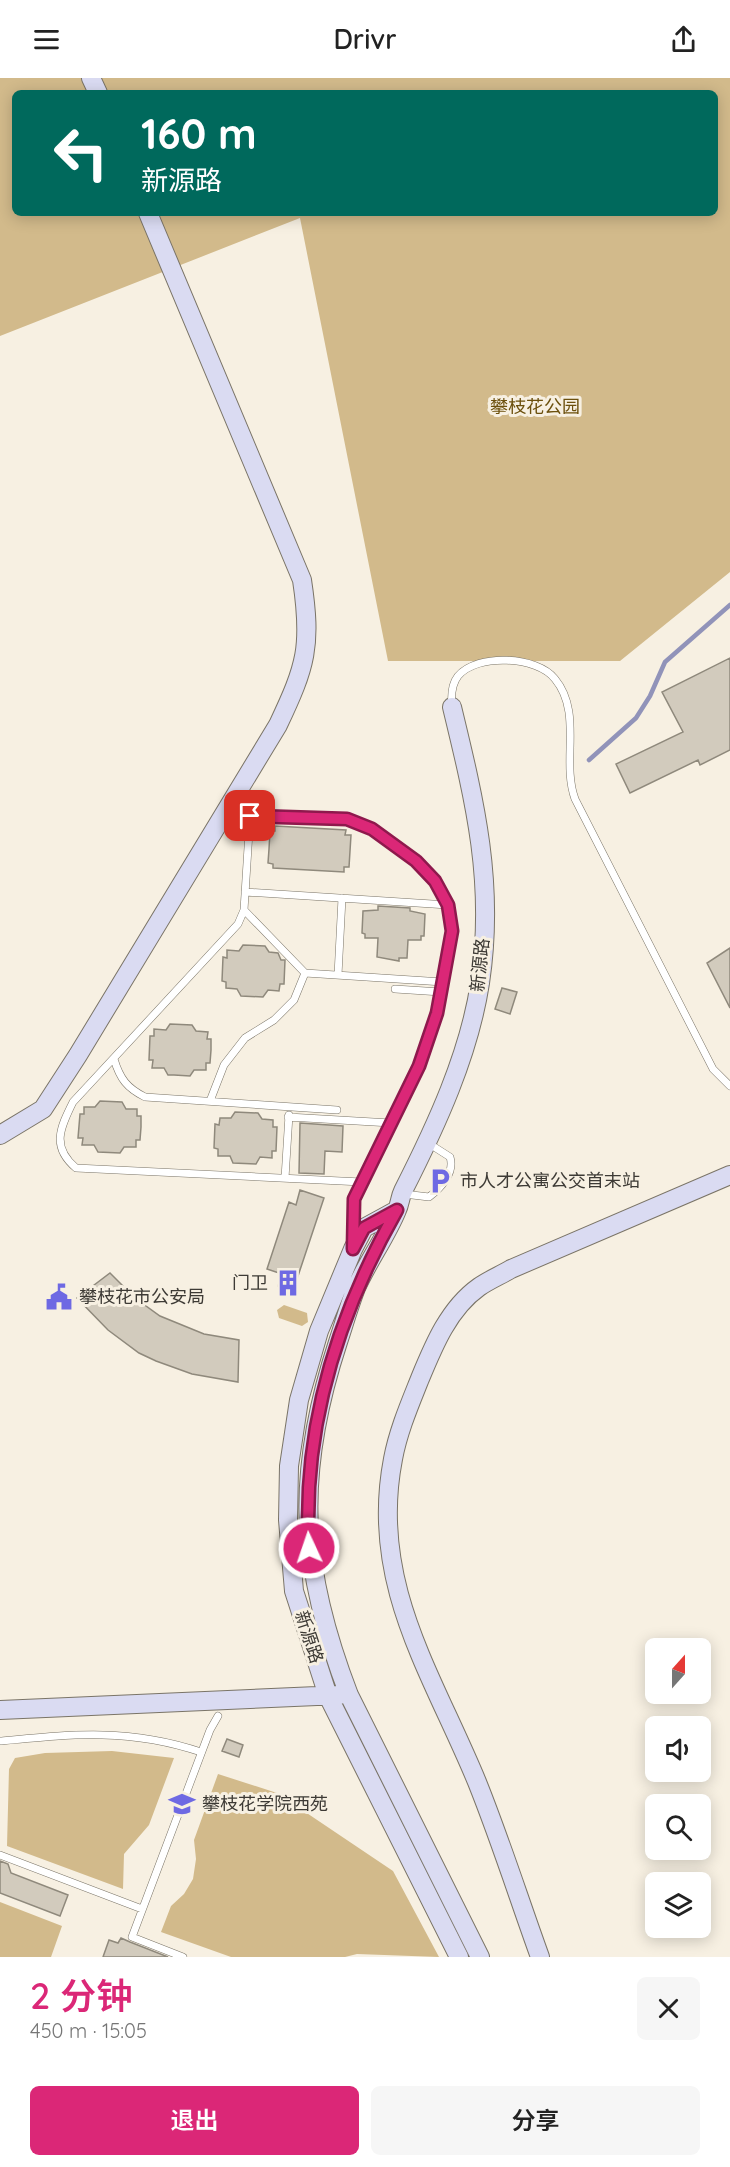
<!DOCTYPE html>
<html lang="zh">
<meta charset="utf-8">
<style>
body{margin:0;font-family:Quicksand,"Noto Sans SC",sans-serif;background:#f6f6f6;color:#222;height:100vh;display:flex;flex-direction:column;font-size:22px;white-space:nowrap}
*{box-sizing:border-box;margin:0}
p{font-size:20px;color:#767676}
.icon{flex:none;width:33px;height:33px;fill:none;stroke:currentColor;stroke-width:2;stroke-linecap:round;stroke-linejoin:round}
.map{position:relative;height:1879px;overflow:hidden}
.sheet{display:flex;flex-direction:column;background:#fff;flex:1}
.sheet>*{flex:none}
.banner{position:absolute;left:12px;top:12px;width:706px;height:126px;border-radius:9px;box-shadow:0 3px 15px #0003;background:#00695c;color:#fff;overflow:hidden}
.needle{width:39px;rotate:21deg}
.controls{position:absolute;left:645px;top:1560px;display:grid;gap:12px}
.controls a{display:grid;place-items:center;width:66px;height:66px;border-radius:9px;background:#fff;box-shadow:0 3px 15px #0003;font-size:30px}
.pin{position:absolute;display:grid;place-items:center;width:51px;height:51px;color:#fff;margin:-26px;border-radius:12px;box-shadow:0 3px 9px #0006}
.me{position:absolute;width:66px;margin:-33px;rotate:357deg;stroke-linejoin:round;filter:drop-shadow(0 0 4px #0008)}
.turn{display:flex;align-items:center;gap:21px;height:126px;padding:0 30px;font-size:27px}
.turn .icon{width:78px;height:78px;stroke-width:2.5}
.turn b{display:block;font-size:42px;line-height:51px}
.round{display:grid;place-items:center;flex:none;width:63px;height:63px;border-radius:9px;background:#f6f6f6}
.head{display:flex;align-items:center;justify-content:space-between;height:102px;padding:0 30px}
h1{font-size:36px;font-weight:600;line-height:45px;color:#db2777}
.cta{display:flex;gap:12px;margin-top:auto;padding:12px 30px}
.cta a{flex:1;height:69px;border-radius:9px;background:#db2777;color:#fff;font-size:24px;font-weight:600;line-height:69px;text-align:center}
.cta a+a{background:#f6f6f6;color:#222}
header{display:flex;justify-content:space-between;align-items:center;height:78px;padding:0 30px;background:#fff;font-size:27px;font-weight:600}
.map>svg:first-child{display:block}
.green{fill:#d2ba8b;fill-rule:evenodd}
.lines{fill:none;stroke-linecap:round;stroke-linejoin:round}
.stream{stroke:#9193b9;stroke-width:4.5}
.building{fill:#d2cbbd;stroke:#8f897c;stroke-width:1.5}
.lane-casing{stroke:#7a7467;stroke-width:8}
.secondary-casing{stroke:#7a7467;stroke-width:20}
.lane{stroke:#fff;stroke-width:7}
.secondary{stroke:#dadbf2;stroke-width:18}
.route-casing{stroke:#8e194d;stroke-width:15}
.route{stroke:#db2777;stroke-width:10}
.labels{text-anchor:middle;stroke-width:6;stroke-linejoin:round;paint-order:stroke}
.park-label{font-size:18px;fill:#6c500d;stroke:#f7f0e2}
.street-label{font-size:18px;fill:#3d3a35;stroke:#f7f0e2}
.poi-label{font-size:18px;fill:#3d3a35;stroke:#f7f0e2;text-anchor:start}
</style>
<header><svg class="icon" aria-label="menu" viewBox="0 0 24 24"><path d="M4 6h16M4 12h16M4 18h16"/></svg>Drivr<svg class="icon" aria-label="share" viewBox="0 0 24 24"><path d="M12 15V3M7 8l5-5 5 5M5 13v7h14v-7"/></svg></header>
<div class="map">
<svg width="730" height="1879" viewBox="0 0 730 1879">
<rect width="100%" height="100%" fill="#f7f0e2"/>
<path class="green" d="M0,0H730V494L620,583H388L300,140L0,258ZM15,15H716V135H15Z
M284,1227L307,1235L308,1244L302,1248L279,1240L277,1232Z
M112,1673L174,1680L149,1747L124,1776L123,1811L7,1768L9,1691L15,1680L45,1675Z
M218,1696L277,1715L393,1793L439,1879L357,1876L345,1879H231L161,1854L171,1828L184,1816L193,1801L196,1781L194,1762Z
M0,1824L62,1848L51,1879H0Z"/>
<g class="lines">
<path class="stream" d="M589,682L636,640L650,618L665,584L730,527"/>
</g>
<path class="building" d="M730,580V672L700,687L698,682L630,715L616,686L683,654L662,614Z
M275,748L346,752L345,757H351L349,789H344V794L273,790V786L268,785L269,771L270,753H275Z
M378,828L410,830V833L425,836L424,858H421V862H408L407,880H399V883L377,879L378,860H365V856L362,855L363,833L378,832Z
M243,867L265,868L269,874L278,875L281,882H285L284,906H280L279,913L268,912L263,919L241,918L237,911L226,910V904L222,903L223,879L227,880V872L239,873Z
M730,870V930L707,885Z
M502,910L517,914L510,936L495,931Z
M170,946L192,947L196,953L208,954L207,961H211V972L210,985H206V992H194L190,998L174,997H168L164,990H152L153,982H149L150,958H154V951L166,952Z
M100,1023L122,1024L126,1031H137V1038H141V1049L140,1062H136V1069H124L120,1075L98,1074L94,1067H82L83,1060H78L80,1036H84V1029H95Z
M235,1034L258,1035L262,1041L273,1042V1049H277L276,1073H272V1080L260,1079L256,1086L233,1085L230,1078H218V1071L214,1070L215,1046L219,1047L220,1040H231Z
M300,1045L343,1048L342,1074L325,1073L324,1096L299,1095Z
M300,1112L324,1120L293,1213L278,1208L282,1196L267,1191L289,1124L296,1127Z
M110,1195L135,1220L160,1238L204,1256L239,1262L238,1304L192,1296L156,1283L139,1275L108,1252L77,1220Z
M227,1661L243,1667L239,1679L222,1673Z
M0,1783L8,1786L11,1795L68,1817L60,1838L0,1815Z
M121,1860L130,1864L168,1879H103L109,1862L118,1865Z"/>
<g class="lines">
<g class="lane-casing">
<path id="lane" d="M452,629C451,619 451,607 458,598C477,575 537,578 555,601C583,635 561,683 575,721L713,991L730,1008
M245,814L448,827
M244,832L305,895L443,904
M338,897L342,820
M395,911L441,914
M114,981C120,1001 127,1010 145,1019L337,1032
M210,1023L224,987L245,960L274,942L294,922L305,895
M288,1039L391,1045
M285,1100L289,1037
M404,1116L429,1119C441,1110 455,1095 450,1079L428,1065
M353,1160L354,1121L419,988L437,935L452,853L448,827L435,803L416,783L372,751L347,741L250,738L244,832L238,846L73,1024C60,1050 51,1069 76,1090L362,1104
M0,1663C73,1656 130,1650 201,1674
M0,1777L142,1831
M183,1879L132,1859L210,1652L218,1638"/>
</g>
<g class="secondary-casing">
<path id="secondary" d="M91,0L98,15
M452,629C475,724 495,806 480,905C469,977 436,1048 403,1113C400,1119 400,1126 397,1132C386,1159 368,1183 356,1210C349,1228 344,1246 338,1264C295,1395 299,1488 349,1617L480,1879
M0,1057L43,1031L78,977L278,647C306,588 312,568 302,502L148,135
M397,1132L364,1150L353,1171L319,1253L299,1322L289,1388L288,1442L294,1513L328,1618L459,1879
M0,1632L340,1617
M540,1879C519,1821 500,1761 477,1704C432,1595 369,1505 393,1381C398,1354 409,1328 419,1303C433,1269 448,1231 479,1209C489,1202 501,1197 511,1191L730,1097"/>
</g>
<use href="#lane" class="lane"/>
<use href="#secondary" class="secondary"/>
</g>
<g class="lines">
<g class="route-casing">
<path id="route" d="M250,738L347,741L372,751L416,783L435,803L448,827L452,853L437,935L419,988L354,1121L353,1171L364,1150L397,1132C338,1236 302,1351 309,1470"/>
</g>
<use href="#route" class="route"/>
</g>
<defs>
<g id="parking-bare" transform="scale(2.07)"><path d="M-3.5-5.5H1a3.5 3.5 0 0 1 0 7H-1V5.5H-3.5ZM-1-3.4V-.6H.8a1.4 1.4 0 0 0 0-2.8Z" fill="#6e69e3" stroke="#f7f0e2" stroke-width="2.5" paint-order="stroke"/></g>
<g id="building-bare" transform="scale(2.07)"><path d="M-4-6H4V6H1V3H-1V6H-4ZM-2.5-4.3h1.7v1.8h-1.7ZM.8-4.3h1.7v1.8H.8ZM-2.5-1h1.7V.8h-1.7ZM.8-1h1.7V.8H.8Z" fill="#6e69e3" stroke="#f7f0e2" stroke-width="2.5" paint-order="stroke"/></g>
<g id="civic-bare" transform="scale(2.07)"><path d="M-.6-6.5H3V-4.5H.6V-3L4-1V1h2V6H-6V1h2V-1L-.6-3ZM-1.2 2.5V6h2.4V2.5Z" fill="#6e69e3" stroke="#f7f0e2" stroke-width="2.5" paint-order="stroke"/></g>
<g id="university-bare" transform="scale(2.07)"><path d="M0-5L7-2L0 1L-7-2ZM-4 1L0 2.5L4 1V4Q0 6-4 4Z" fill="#6e69e3" stroke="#f7f0e2" stroke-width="2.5" paint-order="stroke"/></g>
</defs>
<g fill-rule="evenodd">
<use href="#parking-bare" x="440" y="1103"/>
<use href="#building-bare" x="288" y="1205"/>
<use href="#civic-bare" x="59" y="1219"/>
<use href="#university-bare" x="182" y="1726"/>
</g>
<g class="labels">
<g class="park-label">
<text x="535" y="335">攀枝花公园</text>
</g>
<g class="street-label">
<text transform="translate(480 887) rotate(-84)" y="6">新源路</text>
<text transform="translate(309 1559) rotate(72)" y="6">新源路</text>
</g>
<g class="poi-label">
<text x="460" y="1109">市人才公寓公交首末站</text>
<text x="268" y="1211" text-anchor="end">门卫</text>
<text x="79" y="1225">攀枝花市公安局</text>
<text x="202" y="1732">攀枝花学院西苑</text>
</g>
</g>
</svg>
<div class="controls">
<a><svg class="needle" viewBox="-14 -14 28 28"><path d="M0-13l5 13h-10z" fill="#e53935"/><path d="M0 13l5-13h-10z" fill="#767676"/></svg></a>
<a><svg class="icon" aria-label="sound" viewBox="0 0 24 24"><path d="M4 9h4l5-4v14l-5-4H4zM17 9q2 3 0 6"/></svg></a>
<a><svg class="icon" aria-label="search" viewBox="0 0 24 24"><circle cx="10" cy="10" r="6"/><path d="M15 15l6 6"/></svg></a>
<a><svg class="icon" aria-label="layers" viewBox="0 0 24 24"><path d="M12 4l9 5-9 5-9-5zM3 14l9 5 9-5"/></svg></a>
</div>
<div class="pin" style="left:250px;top:738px;background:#d93025"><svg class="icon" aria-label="arrive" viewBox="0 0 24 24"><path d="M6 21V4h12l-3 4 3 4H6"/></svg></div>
<svg class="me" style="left:309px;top:1470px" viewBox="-20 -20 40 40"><circle r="17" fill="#db2777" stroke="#fff" stroke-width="3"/><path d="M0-11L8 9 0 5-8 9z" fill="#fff"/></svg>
<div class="banner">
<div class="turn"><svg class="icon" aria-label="left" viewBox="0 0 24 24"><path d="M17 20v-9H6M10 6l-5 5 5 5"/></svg><div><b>160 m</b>新源路</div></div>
</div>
</div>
<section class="sheet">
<div class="head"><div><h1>2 分钟</h1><p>450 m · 15:05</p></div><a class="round"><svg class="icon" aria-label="close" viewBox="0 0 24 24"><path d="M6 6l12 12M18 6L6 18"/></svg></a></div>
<div class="cta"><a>退出</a><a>分享</a></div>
</section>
